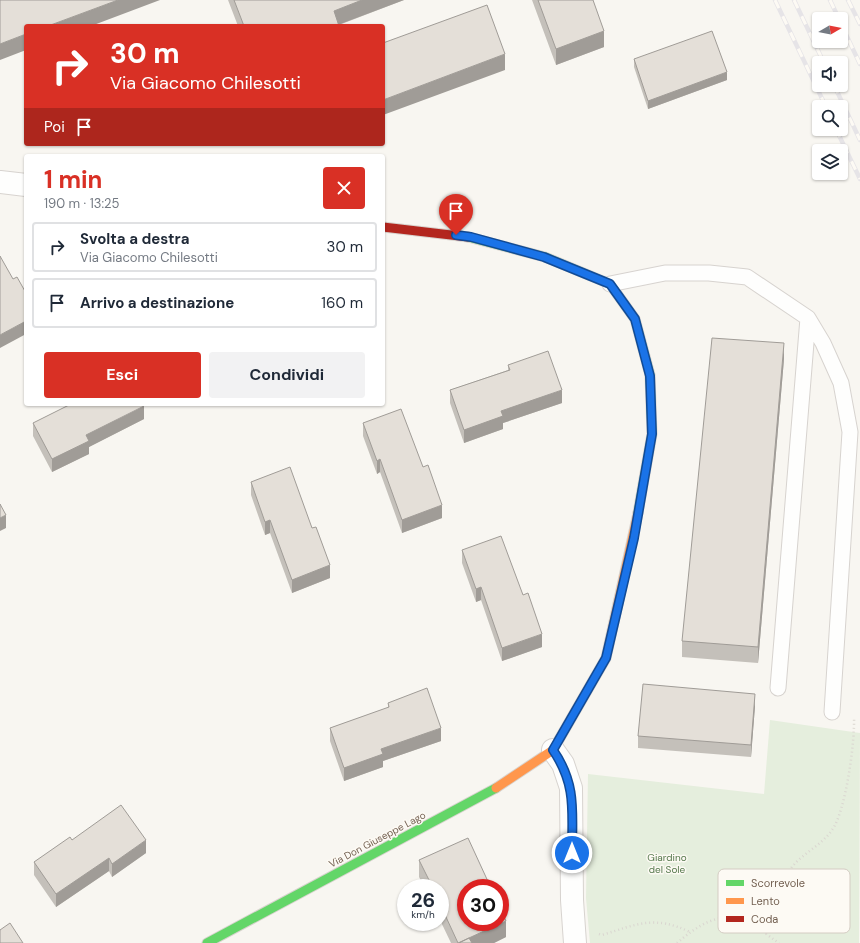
<!DOCTYPE html>
<html lang="it">
<meta charset="utf-8">
<style>
body{margin:0;font-family:"DM Sans",sans-serif;background:#f2f2f3;color:#1f2937;height:100vh;display:flex;flex-direction:column;font-size:15px;white-space:nowrap}
*{box-sizing:border-box;margin:0}
p{font-size:13px;color:#747a83}
.icon{flex:none;width:22px;height:22px;fill:none;stroke:currentColor;stroke-width:2;stroke-linecap:round;stroke-linejoin:round}
.map{position:relative;flex:1;overflow:hidden}
.drawer{position:absolute;left:24px;top:154px;width:361px;height:252px;display:flex;flex-direction:column;background:#fff;border-radius:4px;box-shadow:0 1px 3px #0004}
.drawer>*{flex:none}
.banner{position:absolute;left:24px;top:24px;width:361px;height:122px;border-radius:4px;box-shadow:0 1px 3px #0004;background:#d93025;color:#fff;overflow:hidden}
.needle{width:26px;rotate:80deg}
.buttons{position:absolute;left:812px;top:12px;display:grid;gap:8px}
.buttons a{display:grid;place-items:center;width:36px;height:36px;border-radius:4px;background:#fff;box-shadow:0 1px 3px #0004;font-size:20px}
.speed{position:absolute;left:397px;top:879px;display:flex;gap:8px;font-size:20px;font-weight:700;text-align:center}
.speed>*{display:grid;place-content:center;width:52px;height:52px;border-radius:50%;background:#fff;box-shadow:0 1px 3px #0004;line-height:1}
.speed small{font-size:10px;font-weight:400}
.speed .limit{border:6px solid #d22;background:#fff;color:#111}
.pin{position:absolute;display:grid;place-items:center;width:34px;height:34px;color:#fff;margin:-41px -17px;border-radius:50% 50% 50% 0;rotate:-45deg;box-shadow:0 0 4px #0007}
.pin .icon{rotate:45deg}
.me{position:absolute;width:44px;margin:-22px;rotate:0deg;stroke-linejoin:round;filter:drop-shadow(0 0 3px #0008)}
.turn{display:flex;align-items:center;gap:14px;height:84px;padding:0 20px;font-size:18px}
.turn .icon{width:52px;height:52px;stroke-width:2.5}
.turn b{display:block;font-size:28px;line-height:34px}
.then{display:flex;align-items:center;height:38px;padding:0 20px;background:#0003;gap:8px;font-size:15px}
.round{display:grid;place-items:center;flex:none;width:42px;height:42px;border-radius:4px;background:#f2f2f3}
.summary{display:flex;align-items:center;justify-content:space-between;height:68px;padding:0 20px}
h1{font-size:24px;font-weight:700;line-height:30px;color:#d93025}
.cta{display:flex;gap:8px;margin-top:auto;padding:8px 20px}
.cta a{flex:1;height:46px;border-radius:4px;background:#d93025;color:#fff;font-size:16px;font-weight:700;line-height:46px;text-align:center}
.cta a+a{background:#f2f2f3;color:#1f2937}
ul{padding:0;list-style:none}
li{display:flex;align-items:center;gap:12px;height:50px;margin:0 8px 6px;padding:0 12px;border:2px solid #e0e1e3;border-radius:4px}
li div{flex:1}
li b{display:block;font-size:15px}
li em{font-style:normal}
.map>svg:first-child{display:block}
.green{fill:#e5eedd}
.lines{fill:none;stroke-linecap:round;stroke-linejoin:round}
.lane-casing{stroke:#d7d3cf;stroke-width:17}
.street-casing{stroke:#d7d3cf;stroke-width:24}
.fast-casing{stroke:#d8d3ce;stroke-width:11}
.slow-casing{stroke:#d8d3ce;stroke-width:11}
.jam-casing{stroke:#d8d3ce;stroke-width:11}
.path{stroke:#dad6d0;stroke-width:2.5;stroke-dasharray:1 3;stroke-linecap:butt}
.lane{stroke:#fefefd;stroke-width:15}
.street{stroke:#fefefd;stroke-width:22}
.fast{stroke:#63d668;stroke-width:9}
.slow{stroke:#ff974d;stroke-width:9}
.jam{stroke:#b3261e;stroke-width:9}
.rail-casing{stroke:#e6e4e7;stroke-width:4.5}
.rail{stroke:#fdfaf4;stroke-width:3;stroke-dasharray:9;stroke-linecap:butt}
.wall{fill:#c4c0ba}
.shaded-wall{fill:#a09c97}
.building{fill:#e4dfd8;stroke:#a09c97}
.route-casing{stroke:#114b97;stroke-width:10}
.route{stroke:#1a73e8;stroke-width:7}
.labels{text-anchor:middle;stroke-width:3;stroke-linejoin:round;paint-order:stroke}
.street-label{font-size:10px;fill:#746152;stroke:#fdfaf4}
.park-label{font-size:10px;fill:#55784c;stroke:#fdfaf4}
.key{fill:#fdfaf4;stroke:#d4ccc3;stroke-width:1}
.key-label{font-size:11px;fill:#746152}
</style>
<div class="map">
<svg width="860" height="943" viewBox="0 0 860 943">
<rect width="100%" height="100%" fill="#f8f6f1"/>
<path class="green" d="M770,720L860,733L859,943H590L586,898L588,774L764,794Z"/>
<g class="lines">
<g class="lane-casing">
<path id="lane" d="M610,284L665,273H709L747,277L808,318L823,343L841,383L850,432L832,712
M778,688L808,318"/>
</g>
<g class="street-casing">
<path id="street" d="M0,182L26,185
M553,750L563,764L571,788L572,900L575,943"/>
</g>
<g class="fast-casing">
<path id="fast" d="M468,237L545,257L610,284L635,319L650,375L652,434L638,513
M207,943L496,788"/>
</g>
<g class="slow-casing">
<path id="slow" d="M496,788L553,750L606,658L638,513"/>
</g>
<g class="jam-casing">
<path id="jam" d="M383,227L468,237"/>
</g>
<path class="path" d="M599,934L602,935C638,924 654,915 690,932
M766,934C772,923 781,911 785,900C788,889 785,877 792,867C803,853 822,845 832,830C846,811 855,741 854,717
M677,943C696,927 719,910 745,921C757,926 768,936 779,943"/>
<use href="#lane" class="lane"/>
<use href="#street" class="street"/>
<use href="#fast" class="fast"/>
<use href="#slow" class="slow"/>
<use href="#jam" class="jam"/>
<g class="rail-casing">
<path id="rail" d="M775,0L826,107
M794,0L824,63
M830,0L839,19
M848,0L860,24
M841,24L860,64
M834,85L860,140
M836,129L860,179"/>
</g>
<use href="#rail" class="rail"/>
</g>
<path class="wall" d="M228,0H404L339,25V26H238Z
M532,0H593L604,47L556,65Z
M634,59L727,80L648,109L634,67Z
M784,359L758,663L682,657V641Z
M508,365L562,403L503,423V429L464,443L450,403V390L508,370Z
M144,419L89,447V454L52,472L33,436V423Z
M363,423L442,518L402,533L380,472L377,474L363,436Z
M251,482L330,578L292,593L270,533L265,535L251,495Z
M462,550L542,647L502,661L481,600L476,602L462,563Z
M388,703L441,741L383,761V767L344,781L330,741V728L388,708Z
M755,706L751,757L638,748V736Z
M72,840L146,853L112,877L109,871L56,907L34,875V862Z
M419,860L506,937L494,943H451L440,920V888H425L419,877Z"/>
<path class="shaded-wall" d="M118,0H160L91,26H48Z
M362,0H404L335,26L334,11Z
M604,31V47L556,65V49Z
M26,34V50L0,60V44Z
M505,54V70L383,115V100Z
M727,72V80L648,109V101Z
M26,321V334L0,348V335Z
M784,343V359L758,663V647Z
M562,390V403L503,423V429L464,443V430L501,411Z
M144,406V419L89,447V454L52,472V459L86,435Z
M380,459V472L377,474V461Z
M442,505V518L402,533V520Z
M6,515V528L0,531V518Z
M270,520V533L265,535V522Z
M330,565V578L292,593V580Z
M481,587V600L476,602V589Z
M542,634V647L502,661V648Z
M755,694V706L751,757V745Z
M441,728V741L383,761V767L344,781V768L381,749Z
M146,840V853L112,877V864Z
M109,858V871L56,907V894Z
M506,921V937L494,943H458Z"/>
<path class="building" d="M0,0H118L48,26H26V34L0,44Z
M234,0H362L334,11L339,26H244Z
M538,0H593L604,31L556,49Z
M487,5L505,54L383,100V43Z
M712,31L727,72L648,101L634,59Z
M0,256L13,279L17,277L26,293V321L0,335Z
M712,338L784,343L758,647L682,641Z
M548,351L562,390L501,411L503,416L464,430L450,390L510,370L508,365Z
M71,404H143L144,406L86,435L89,441L52,459L33,423Z
M401,409L423,467L428,465L442,505L402,520L380,459L377,461L363,423Z
M290,467L312,528L316,527L330,565L292,580L270,520L265,522L251,482Z
M0,504L6,515L0,518Z
M501,536L523,595L528,593L542,634L502,648L481,587L476,589L462,550Z
M643,684L755,694L751,745L638,736Z
M427,688L441,728L381,749L383,754L344,768L330,728L389,707L388,703Z
M121,805L146,840L112,864L109,858L56,894L34,862L70,837L72,840Z
M468,838L491,888H466V922H500V908L506,921L458,943L440,904V888H433L419,860Z
M10,923L23,943H0V930Z
M469,938L472,943H459Z"/>
<g class="lines">
<g class="route-casing">
<path id="route" d="M456,235L471,237L544,257L610,284L635,319L650,376L652,434L634,538L606,658L553,750C577,785 572,812 572,853"/>
</g>
<use href="#route" class="route"/>
</g>
<g class="labels">
<g class="street-label">
<text transform="translate(377 839) rotate(-28)" y="4">Via Don Giuseppe Lago</text>
</g>
<g class="park-label">
<text x="667" y="861">Giardino<tspan x="667" dy="12">del Sole</tspan></text>
</g>
</g>
<rect x="718" y="869" width="132" height="64" rx="6" class="key"/>
<rect x="726" y="880" width="18" height="6" fill="#63d668"/>
<rect x="726" y="898" width="18" height="6" fill="#ff974d"/>
<rect x="726" y="916" width="18" height="6" fill="#b3261e"/>
<g class="key-label">
<text x="751" y="887">Scorrevole</text>
<text x="751" y="905">Lento</text>
<text x="751" y="923">Coda</text>
</g>
</svg>
<div class="buttons">
<a><svg class="needle" viewBox="-14 -14 28 28"><path d="M0-13l5 13h-10z" fill="#e53935"/><path d="M0 13l5-13h-10z" fill="#747a83"/></svg></a>
<a><svg class="icon" aria-label="sound" viewBox="0 0 24 24"><path d="M4 9h4l5-4v14l-5-4H4zM17 9q2 3 0 6"/></svg></a>
<a><svg class="icon" aria-label="search" viewBox="0 0 24 24"><circle cx="10" cy="10" r="6"/><path d="M15 15l6 6"/></svg></a>
<a><svg class="icon" aria-label="layers" viewBox="0 0 24 24"><path d="M12 4l9 5-9 5-9-5zM3 14l9 5 9-5"/></svg></a>
</div>
<div class="speed"><div>26<small>km/h</small></div><div class="limit">30</div></div>
<div class="pin" style="left:456px;top:235px;background:#d93025"><svg class="icon" aria-label="arrive" viewBox="0 0 24 24"><path d="M6 21V4h12l-3 4 3 4H6"/></svg></div>
<svg class="me" style="left:572px;top:853px" viewBox="-20 -20 40 40"><circle r="17" fill="#1a73e8" stroke="#fff" stroke-width="3"/><path d="M0-11L8 9 0 5-8 9z" fill="#fff"/></svg>
<div class="banner">
<div class="turn"><svg class="icon" aria-label="right" viewBox="0 0 24 24"><path d="M7 20v-9h11M14 6l5 5-5 5"/></svg><div><b>30 m</b>Via Giacomo Chilesotti</div></div>
<div class="then">Poi<svg class="icon" aria-label="arrive" viewBox="0 0 24 24"><path d="M6 21V4h12l-3 4 3 4H6"/></svg></div>
</div>
<section class="drawer">
<div class="summary"><div><h1>1 min</h1><p>190 m · 13:25</p></div><a class="round" style="background:#d93025;color:#fff"><svg class="icon" aria-label="close" viewBox="0 0 24 24"><path d="M6 6l12 12M18 6L6 18"/></svg></a></div>
<ul>
<li><svg class="icon" aria-label="right" viewBox="0 0 24 24"><path d="M7 20v-9h11M14 6l5 5-5 5"/></svg><div><b>Svolta a destra</b><p>Via Giacomo Chilesotti</p></div><em>30 m</em></li>
<li><svg class="icon" aria-label="arrive" viewBox="0 0 24 24"><path d="M6 21V4h12l-3 4 3 4H6"/></svg><div><b>Arrivo a destinazione</b></div><em>160 m</em></li>
</ul>
<div class="cta"><a>Esci</a><a>Condividi</a></div>
</section>
</div>
